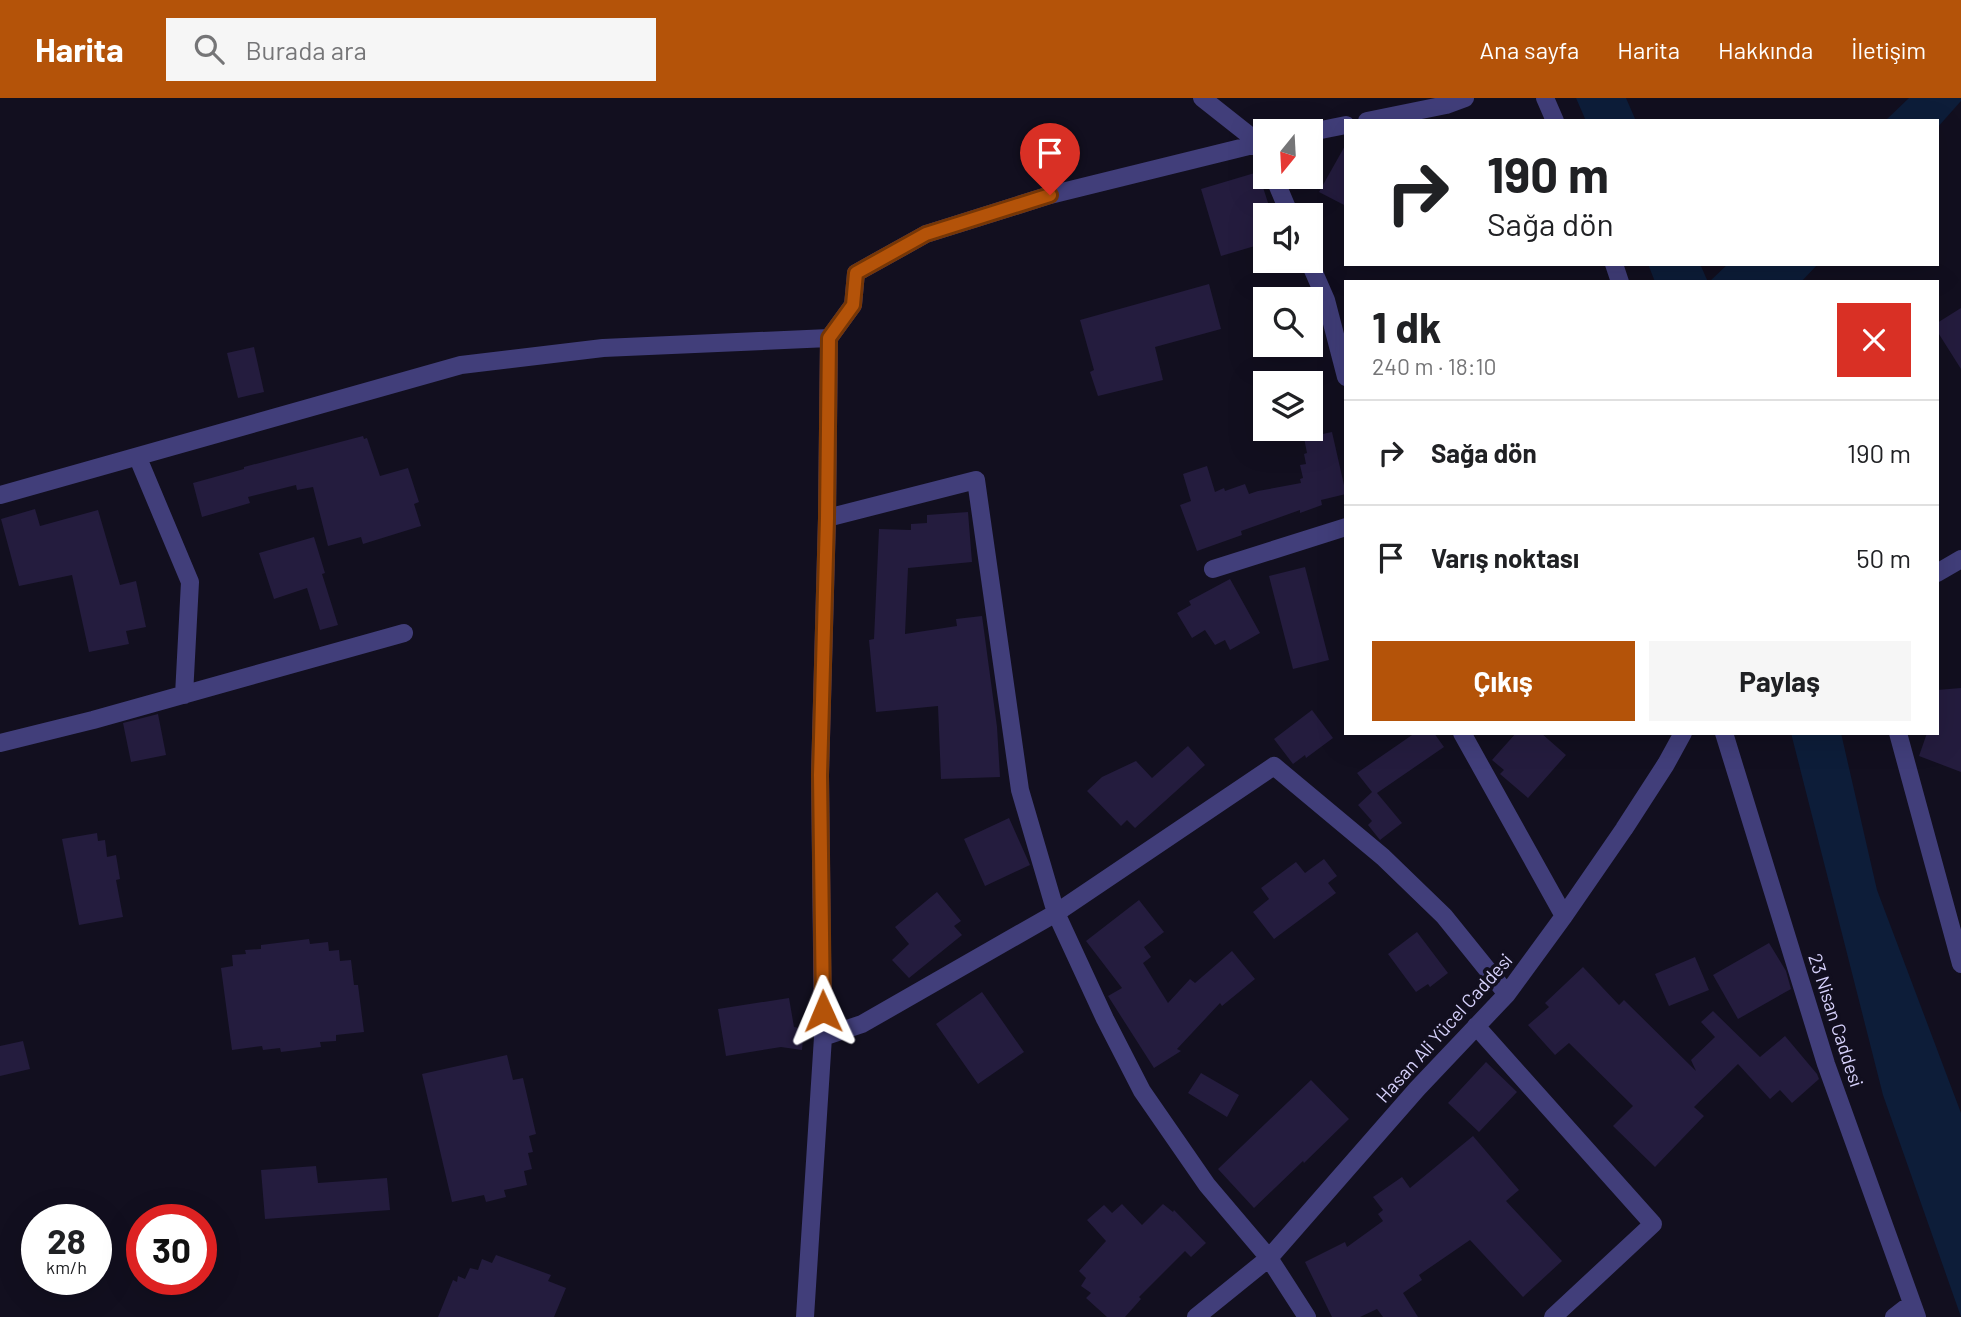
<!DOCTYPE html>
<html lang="tr">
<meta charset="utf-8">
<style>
body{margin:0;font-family:Barlow,sans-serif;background:#f6f6f6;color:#202124;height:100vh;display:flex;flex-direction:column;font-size:26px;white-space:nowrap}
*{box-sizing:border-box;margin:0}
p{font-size:23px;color:#757577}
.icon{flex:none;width:38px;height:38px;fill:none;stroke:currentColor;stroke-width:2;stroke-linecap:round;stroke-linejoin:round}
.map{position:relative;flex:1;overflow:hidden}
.sheet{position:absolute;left:1344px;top:182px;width:595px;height:455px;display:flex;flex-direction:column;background:#fff;border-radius:0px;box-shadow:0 7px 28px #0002}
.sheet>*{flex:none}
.hud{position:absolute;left:1344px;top:21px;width:595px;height:147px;border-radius:0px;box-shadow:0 7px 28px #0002;background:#fff;color:#202124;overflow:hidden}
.needle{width:46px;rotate:198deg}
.buttons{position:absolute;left:1253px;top:21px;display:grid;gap:14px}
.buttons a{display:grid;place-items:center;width:70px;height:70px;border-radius:0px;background:#fff;box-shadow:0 7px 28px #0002;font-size:35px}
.speed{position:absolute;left:21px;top:1106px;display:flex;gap:14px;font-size:35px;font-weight:700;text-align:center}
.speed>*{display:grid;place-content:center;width:91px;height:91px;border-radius:50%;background:#fff;box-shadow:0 7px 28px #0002;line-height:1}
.speed small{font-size:18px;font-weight:400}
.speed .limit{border:10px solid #d22;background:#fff;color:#111}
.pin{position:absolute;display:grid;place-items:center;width:60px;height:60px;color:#fff;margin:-72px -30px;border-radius:50% 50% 50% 0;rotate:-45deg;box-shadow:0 0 7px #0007}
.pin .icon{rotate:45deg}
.me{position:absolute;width:77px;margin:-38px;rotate:359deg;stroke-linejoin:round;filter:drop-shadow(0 0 5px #0008)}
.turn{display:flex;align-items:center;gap:24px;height:147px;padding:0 28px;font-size:32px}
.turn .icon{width:91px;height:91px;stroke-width:2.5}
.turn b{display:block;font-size:49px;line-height:60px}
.round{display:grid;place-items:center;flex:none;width:74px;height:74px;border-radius:0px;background:#f6f6f6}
.headline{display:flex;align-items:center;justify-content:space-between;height:119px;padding:0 28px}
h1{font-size:42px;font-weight:700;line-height:52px}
.cta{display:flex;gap:14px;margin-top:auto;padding:14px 28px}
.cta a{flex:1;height:80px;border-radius:0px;background:#b45309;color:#fff;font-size:28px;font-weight:700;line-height:80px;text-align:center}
.cta a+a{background:#f6f6f6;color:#202124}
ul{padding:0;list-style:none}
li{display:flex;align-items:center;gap:21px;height:105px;padding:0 28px;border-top:2px solid #e0e0e0}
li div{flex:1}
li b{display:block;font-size:26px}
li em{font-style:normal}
header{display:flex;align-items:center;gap:42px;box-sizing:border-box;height:98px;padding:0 35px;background:#b45309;color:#fff}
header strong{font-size:33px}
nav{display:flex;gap:38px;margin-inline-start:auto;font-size:24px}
.search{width:490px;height:63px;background:#f6f6f6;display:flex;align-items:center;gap:18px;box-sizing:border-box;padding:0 24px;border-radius:0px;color:#757577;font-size:26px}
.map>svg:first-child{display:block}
.water{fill:#0d1d39}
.building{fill:#241c3e}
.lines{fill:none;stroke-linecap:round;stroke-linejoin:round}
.minor{stroke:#413e7a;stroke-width:18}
.route-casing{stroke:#753606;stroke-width:18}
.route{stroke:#b45309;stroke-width:12}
.labels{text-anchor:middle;stroke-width:7;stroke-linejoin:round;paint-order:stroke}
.street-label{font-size:19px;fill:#d6d1fb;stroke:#120f1f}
</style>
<header>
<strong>Harita</strong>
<div class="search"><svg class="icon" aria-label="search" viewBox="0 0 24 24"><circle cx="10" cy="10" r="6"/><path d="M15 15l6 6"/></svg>Burada ara</div>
<nav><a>Ana sayfa</a><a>Harita</a><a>Hakkında</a><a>İletişim</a></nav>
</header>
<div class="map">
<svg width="1961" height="1219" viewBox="0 0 1961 1219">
<rect width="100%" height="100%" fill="#120f1f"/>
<path class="water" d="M1576,0H1626L1636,23H1586Z
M1909,0H1961V3L1937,30V23H1885Z
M1648,166H1700L1708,184H1655Z
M1728,166H1818L1801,184H1709Z
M1791,635H1841L1877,792L1961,1015V1219L1883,997Z"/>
<path class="building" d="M1346,46V108L1319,94Z
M1258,74L1272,117H1265V145L1221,158L1201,91Z
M1209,186L1221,231L1155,249L1163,282L1098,298L1090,274L1094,272L1080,222Z
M1961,210V271L1937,233V225Z
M254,249L264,294L238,300L227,255Z
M1332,334L1346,396L1321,402L1322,407L1300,415V412L1241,433L1242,437L1197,453L1180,407L1191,403L1183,376L1207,368L1215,394L1224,390L1225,393L1245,386L1249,396L1258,393L1301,385L1300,381L1303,380L1300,367L1306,366L1304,356L1307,355L1304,340Z
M363,338L364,341L367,340L380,378L408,370L419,404L414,406L421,428L363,446L361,439L328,448L313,389L297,392L296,387L248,399L250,405L202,419L193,385L244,371V369Z
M35,411L40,428L98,412L120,487L136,483L146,529L126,533L129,546L89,554L72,477L19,488L1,421Z
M968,414L972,464L908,470L905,536L957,528L956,521L982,518L997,629L1000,679L941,681L938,608L876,614L869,542L874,541L879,431L911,432V426L927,425V417Z
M314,439L325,475L322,476L338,527L320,532L307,490L274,501L259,455Z
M1305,469L1329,562L1293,571L1269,478Z
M1230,481L1260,535L1230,552L1225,542L1215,547L1205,532L1192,540L1177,515L1191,507L1189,503Z
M1961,590V674L1919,658L1927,635H1937V592Z
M1312,612L1333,640L1306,660L1305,657L1293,666L1274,641Z
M158,616L166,657L131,664L123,625Z
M1415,635H1434L1444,649L1377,695L1402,725L1380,742L1368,727L1372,723L1358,707L1372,694L1357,675Z
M1516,635H1541L1566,657L1528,700L1500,676L1504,672L1492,662Z
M1188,648L1205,667L1135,730L1127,722L1121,728L1087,693L1102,679L1136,663L1152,680Z
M1009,720L1030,767L985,788L964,741Z
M97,735L98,743L105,742L107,759L116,757L120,781L116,782L123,819L79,827L62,741Z
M1324,761L1337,778L1328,785L1336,795L1274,841L1253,814L1269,801L1261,790L1296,764L1305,775Z
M937,794L961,823L954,828L962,837L909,880L892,862L909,846L895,829Z
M1139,802L1164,834L1144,849L1151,859L1143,865L1168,905L1190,881L1195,885L1232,853L1255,881L1222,908L1220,905L1177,951L1181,953L1154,970L1108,898L1122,890L1086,843Z
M1417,834L1448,875L1430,889L1428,886L1416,894L1388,856Z
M309,841L310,846L328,844L329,853L339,852L340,863L351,862L354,887H358L364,934L336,937V943L320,944L321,949L281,954L280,950L263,952L262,948L232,952L221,870L233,868L232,857L246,856L245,852L261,851V847Z
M1769,845L1786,873L1791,891L1738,921L1713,877Z
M1695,859L1709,892L1669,908L1655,876Z
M1583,869L1619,907L1624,902L1696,973L1691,962L1715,939L1701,924L1713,913L1760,959L1785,938L1817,976L1819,981L1792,1005L1780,992L1770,1001L1738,966L1694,1009L1704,1018L1655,1069L1613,1028L1633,1008L1569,945L1555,957L1528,927L1549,909L1545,905Z
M982,894L1024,954L978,986L936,926Z
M789,900L794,929L804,931L802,952L781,949L726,958L718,911Z
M23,943L30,971L0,978V948Z
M507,957L513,982L523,980L536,1036L529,1038L533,1054L528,1055L532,1071L524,1073L527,1087L504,1092L506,1099L486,1104L484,1097L452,1104L422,976Z
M1486,964L1517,994L1479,1034L1448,1005Z
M1201,975L1239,997L1227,1019L1188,995Z
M1311,982L1349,1021L1304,1065L1303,1063L1254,1110L1218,1071Z
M1473,1038L1519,1092L1506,1103L1562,1163L1523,1199L1470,1142L1419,1177L1422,1182L1403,1195L1418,1219H1383L1377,1211L1360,1219H1332L1305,1164L1345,1144L1347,1149L1383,1123L1378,1116L1383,1112L1373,1099L1402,1079L1410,1090Z
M316,1068L318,1085L387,1080L390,1112L265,1121L261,1072Z
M1122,1106L1142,1127L1163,1106L1173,1114L1174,1112L1206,1145L1191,1159L1185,1153L1139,1199L1141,1201L1125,1219H1107L1086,1200L1091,1195L1081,1188L1086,1180L1079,1173L1106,1143L1087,1122L1104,1107L1112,1115Z
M496,1157L551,1177L548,1183L566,1190L554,1219H438L453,1182L457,1184L458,1178L465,1181L470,1170L478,1172L482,1161L492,1165Z"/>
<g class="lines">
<path class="minor" d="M1202,0L1259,45L1265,59
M1545,0L1555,23
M1367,23L1446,7L1465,0
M1311,34L1346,27
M1274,79L1290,117
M1309,163L1326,202L1346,279
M1614,166L1620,184
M138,360L190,484L184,597
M0,397L461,267L603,250L829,240
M827,420L976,382L1020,692L1056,815L1105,921L1142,993L1207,1087L1269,1160L1307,1219
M1213,471L1346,429
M1937,475L1961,461
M1462,635L1564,818
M1724,635L1826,966L1917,1219
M1898,635L1961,866
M0,645L93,622L404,535
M1476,928L1653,1126L1553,1219
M823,939L862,926L1056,815L1274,668L1383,759L1444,818L1507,896
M805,1219L823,939L820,677L827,420L829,240L853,207L856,175L926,136L1050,97L1265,44
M1196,1219L1269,1160L1417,991L1507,896L1564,818L1624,731L1666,666L1683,635
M1894,1219L1912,1205"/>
</g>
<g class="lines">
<g class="route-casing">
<path id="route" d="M823,913L820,677L827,420L829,240L853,207L856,175L926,136L1050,97"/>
</g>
<use href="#route" class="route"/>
</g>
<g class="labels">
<g class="street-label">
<text transform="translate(1836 922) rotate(72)" y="7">23 Nisan Caddesi</text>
<text transform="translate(1444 930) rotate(-48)" y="7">Hasan Ali Yücel Caddesi</text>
</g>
</g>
</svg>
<div class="buttons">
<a><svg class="needle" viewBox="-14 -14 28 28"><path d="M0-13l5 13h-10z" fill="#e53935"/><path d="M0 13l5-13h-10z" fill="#757577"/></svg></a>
<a><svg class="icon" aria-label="sound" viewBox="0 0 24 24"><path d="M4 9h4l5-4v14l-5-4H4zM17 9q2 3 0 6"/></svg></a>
<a><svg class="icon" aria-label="search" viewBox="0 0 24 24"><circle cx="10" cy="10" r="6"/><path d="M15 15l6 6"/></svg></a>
<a><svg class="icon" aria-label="layers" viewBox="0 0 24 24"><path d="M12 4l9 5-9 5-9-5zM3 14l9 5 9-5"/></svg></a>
</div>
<div class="speed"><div>28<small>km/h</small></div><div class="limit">30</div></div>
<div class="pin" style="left:1050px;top:97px;background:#d93025"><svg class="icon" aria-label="arrive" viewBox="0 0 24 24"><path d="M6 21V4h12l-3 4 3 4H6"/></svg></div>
<svg class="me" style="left:823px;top:913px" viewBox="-20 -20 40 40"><path d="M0-17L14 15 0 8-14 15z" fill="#b45309" stroke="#fff" stroke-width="4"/></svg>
<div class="hud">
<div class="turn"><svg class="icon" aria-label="right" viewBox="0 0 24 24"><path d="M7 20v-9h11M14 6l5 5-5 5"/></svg><div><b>190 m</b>Sağa dön</div></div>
</div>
<section class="sheet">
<div class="headline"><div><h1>1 dk</h1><p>240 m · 18:10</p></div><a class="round" style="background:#d93025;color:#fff"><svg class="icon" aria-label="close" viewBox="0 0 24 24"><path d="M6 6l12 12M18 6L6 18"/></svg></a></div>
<ul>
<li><svg class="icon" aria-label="right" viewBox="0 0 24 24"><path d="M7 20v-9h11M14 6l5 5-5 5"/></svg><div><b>Sağa dön</b></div><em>190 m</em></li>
<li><svg class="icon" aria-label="arrive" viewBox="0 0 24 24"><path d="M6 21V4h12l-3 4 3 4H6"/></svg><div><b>Varış noktası</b></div><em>50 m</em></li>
</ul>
<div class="cta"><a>Çıkış</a><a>Paylaş</a></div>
</section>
</div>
